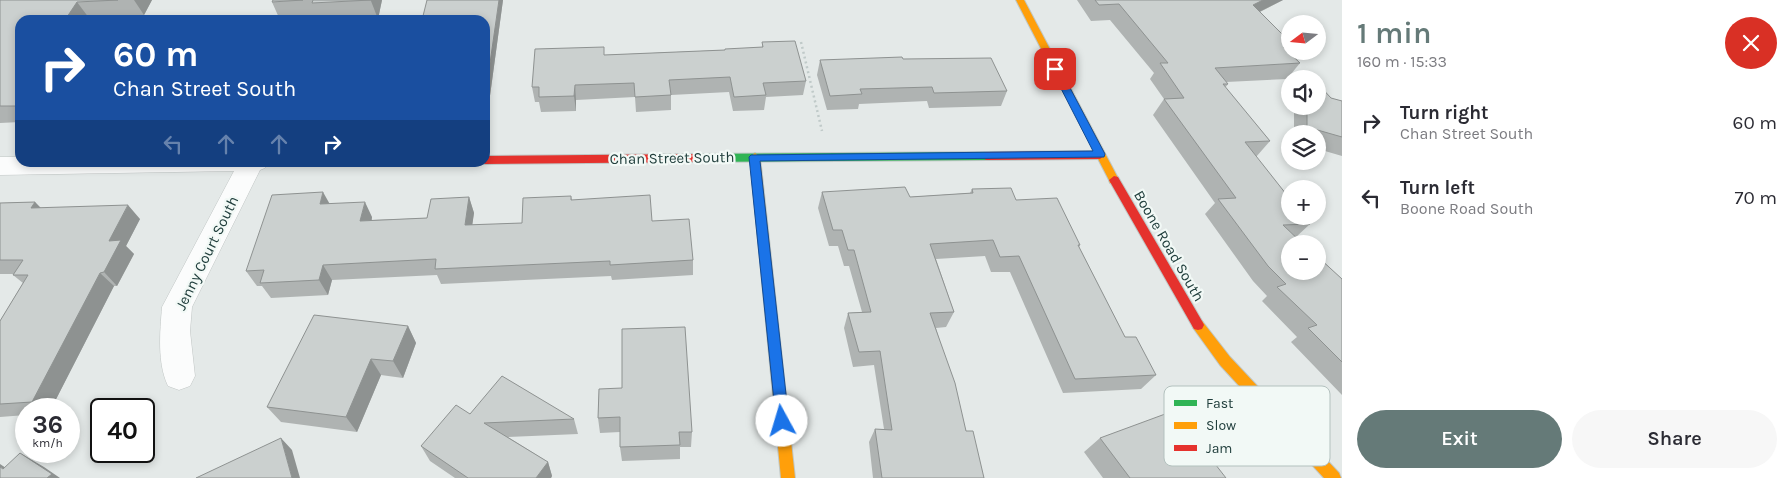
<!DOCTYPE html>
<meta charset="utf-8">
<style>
body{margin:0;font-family:Karla,sans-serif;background:#f7f7f7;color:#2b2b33;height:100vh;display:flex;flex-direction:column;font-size:19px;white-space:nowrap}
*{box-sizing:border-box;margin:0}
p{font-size:16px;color:#7c7c81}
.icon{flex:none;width:28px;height:28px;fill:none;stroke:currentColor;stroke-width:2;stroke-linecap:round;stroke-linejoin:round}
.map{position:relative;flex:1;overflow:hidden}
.panel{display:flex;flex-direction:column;background:#fff;width:450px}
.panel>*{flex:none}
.top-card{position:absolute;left:15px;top:15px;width:475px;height:152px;border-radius:15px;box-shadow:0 2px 8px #0003;background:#1a4fa0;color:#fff;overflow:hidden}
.needle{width:32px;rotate:254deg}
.buttons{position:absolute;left:1281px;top:15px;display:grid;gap:10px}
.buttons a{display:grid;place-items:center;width:45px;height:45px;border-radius:50%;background:#fff;box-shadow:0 2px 8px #0003;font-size:25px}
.speed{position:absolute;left:15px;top:398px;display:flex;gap:10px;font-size:25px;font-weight:700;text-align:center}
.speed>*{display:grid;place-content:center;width:65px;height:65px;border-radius:50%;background:#fff;box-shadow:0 2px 8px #0003;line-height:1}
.speed small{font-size:12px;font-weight:400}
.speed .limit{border:2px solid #111;border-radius:8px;background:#fff;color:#111}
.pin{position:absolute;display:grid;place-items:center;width:42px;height:42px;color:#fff;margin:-21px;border-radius:10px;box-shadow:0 2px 8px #0006}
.me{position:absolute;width:55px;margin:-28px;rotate:354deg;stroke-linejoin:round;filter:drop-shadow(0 0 4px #0008)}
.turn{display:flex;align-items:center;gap:18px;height:105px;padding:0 15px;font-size:22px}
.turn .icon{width:65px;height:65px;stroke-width:2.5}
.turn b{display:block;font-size:35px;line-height:42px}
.lanes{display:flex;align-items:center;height:48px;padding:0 15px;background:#0003;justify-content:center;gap:25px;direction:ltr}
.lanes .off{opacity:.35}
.round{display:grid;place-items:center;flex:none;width:52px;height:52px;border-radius:26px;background:#f7f7f7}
.head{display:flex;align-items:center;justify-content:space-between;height:85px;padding:0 15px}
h1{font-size:30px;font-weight:600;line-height:38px;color:#657a78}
.button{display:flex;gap:10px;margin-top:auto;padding:10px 15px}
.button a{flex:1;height:58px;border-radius:30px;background:#657a78;color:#fff;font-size:20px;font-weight:600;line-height:58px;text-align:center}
.button a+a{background:#f7f7f7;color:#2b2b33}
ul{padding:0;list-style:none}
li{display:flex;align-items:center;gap:15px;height:75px;padding:0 15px}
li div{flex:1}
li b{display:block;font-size:19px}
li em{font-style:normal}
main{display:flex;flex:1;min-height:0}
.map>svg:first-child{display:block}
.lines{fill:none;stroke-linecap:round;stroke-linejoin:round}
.street-casing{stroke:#c1c6c5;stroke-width:1}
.fast-casing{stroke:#bfc7c5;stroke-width:2}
.slow-casing{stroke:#bfc7c5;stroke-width:2}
.jam-casing{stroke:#bfc7c5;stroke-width:2}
.path{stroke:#c0cac9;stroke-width:2.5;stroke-dasharray:2 3;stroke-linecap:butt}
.street{fill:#fbfcfc;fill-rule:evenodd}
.fast{fill:#30b455;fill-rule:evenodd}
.slow{fill:#ff9f0a;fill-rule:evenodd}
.jam{fill:#e5322d;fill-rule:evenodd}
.wall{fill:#afb3b2}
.shaded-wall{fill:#8e9291}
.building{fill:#cbd0cf;stroke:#8e9291}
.route{fill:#1a73e8;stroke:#114b97}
.labels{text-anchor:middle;stroke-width:4.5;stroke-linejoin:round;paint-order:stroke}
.street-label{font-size:15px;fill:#203e3c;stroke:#f2f9f6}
.key{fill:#f2f9f6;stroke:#b3c1be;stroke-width:1}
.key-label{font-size:14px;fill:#203e3c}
</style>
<main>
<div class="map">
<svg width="1342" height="478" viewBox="0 0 1342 478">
<rect width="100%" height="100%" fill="#e4e9e8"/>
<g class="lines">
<g class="street-casing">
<path id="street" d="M0,157H20V162H268L265,168L260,170L192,307L190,331L195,376L190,386L179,390L168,386C157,363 160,332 162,307L234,171L0,175Z"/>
</g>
<g class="fast-casing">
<path id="fast" d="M986,152L991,156L986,160L695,162L690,158L695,154Z"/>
</g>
<g class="slow-casing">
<path id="slow" d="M1016,0H1024L1119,180L1118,183H1110L1109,180Z
M755,153L760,157L795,478H781L750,157Z
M1198,320L1202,321L1230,357L1339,473L1341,478H1324L1220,365L1194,329L1192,325L1194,321Z"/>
</g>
<g class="jam-casing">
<path id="jam" d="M1100,151L1105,155L1100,159L986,160L981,156L986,152Z
M695,154L700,158L695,162L485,164L481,162H485V156Z
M1114,176L1118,177L1202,321L1204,325L1202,329L1198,330L1194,329L1109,180Z"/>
</g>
<path class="path" d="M801,42L822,131"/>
<use href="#street" class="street"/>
<use href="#fast" class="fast"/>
<use href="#slow" class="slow"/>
<use href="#jam" class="jam"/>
</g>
<path class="wall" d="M0,0H152L144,15L89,18L20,20V122L0,123Z
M273,0H382L378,19L364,20H319L318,18L280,20L272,2Z
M427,0H503L489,103H485V20Z
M1077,0H1283L1260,12L1290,42V51L1289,52L1300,63L1287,79L1226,82L1228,84L1225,88L1270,141L1256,157L1310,224L1296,237L1342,279V395L1291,342L1297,337L1262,301L1267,296L1253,281L1205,214L1215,203L1153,115L1164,99L1150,79L1154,73L1110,20L1091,21Z
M762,42L806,81L803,95L766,97L764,110L733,111L729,92L671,95V110L636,112L635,97L576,100V111L541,112L539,102H535L532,87L604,47V55L724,50L762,47Z
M903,59L1007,91L1001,106L929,108L927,101L859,104L858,109L827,110L817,75L820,60Z
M1306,72L1313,79H1301Z
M1331,98L1342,101V156L1318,149V134H1294V106H1318Z
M972,189L1016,200L1080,245L1079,247L1125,337L1156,375L1141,389L1063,393L1010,272H991L985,256L936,259L954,312L946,327L936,328L966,431L984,478H873L869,442L875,429H884L874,365L853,367L844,328L848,313L862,312L849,266H844L838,246H829L818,208L822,192L910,197L970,193Z
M571,196L572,200L652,221L693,260V275L612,280L611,276L441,284L437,275L332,280L328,295L271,298L262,286H257L246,271L329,204L372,217V220L427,218L469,197L474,213L472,225L522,223Z
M35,202L40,208L140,219L126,246L134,254L117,286H114L51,409H26V415L0,417V321L23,283L13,275L14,274H0V203Z
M408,326L416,343L403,378L381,375L357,432L281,422L267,407Z
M599,389L692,432L691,447H680V459L622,461L620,447V432L600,433L598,418Z
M470,414L574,419L578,434L508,437L548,462L552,476L551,478H455L430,461L421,446Z
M1100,438L1226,478H1103L1084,452Z"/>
<path class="shaded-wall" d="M134,0H152L144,15Z
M371,0H382L378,19L371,1Z
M499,0H503L489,103L486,91Z
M1263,0H1283L1243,20L1253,5Z
M77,2L89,18L87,20H65Z
M575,85L576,100V111L574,96Z
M323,192L332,208L320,204Z
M469,197L474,213L470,241L465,225Z
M35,202L49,216L31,208Z
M365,202L372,217L368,236L360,221Z
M128,205L140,219L126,246L134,254L117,286L104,272L109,241Z
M323,265L332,280L328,295L319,280Z
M100,273L114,286L51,409H41L32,402Z
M408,326L416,343L403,378L393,361Z
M371,359L381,375L357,432L346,417Z
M281,438L292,450L300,478H292Z
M1236,451L1215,466L1212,460Z
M20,453L44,467L60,478H47Z
M548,462L552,476L551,478H536Z
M0,464L21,478L0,467Z"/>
<path class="building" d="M0,0H118L77,2L65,20H20V106H0Z
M273,0H303L272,2Z
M313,0H371L312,3Z
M427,0H499L486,91H485V20H422Z
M1095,0H1263L1253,5L1290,42V46L1283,47L1300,63L1215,68L1228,84H1223L1270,141L1245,142L1290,199V216H1304L1310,224L1283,225L1303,244H1290V271H1318V257L1342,279V362L1308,328L1317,325L1277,287L1286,284L1268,266L1218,199L1236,198L1164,99L1184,98L1160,63H1168L1119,4L1099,5Z
M795,41L806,81L763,83L766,95L734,97L730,77L669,80L671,95L635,97L634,83L575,85L574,96L539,97V87H532L535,49L604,47V55L725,50V49L763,47L762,42Z
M902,57L903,59L991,58L1007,91L934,93L932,87L860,89L862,94L830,96L820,60Z
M1306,72L1313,79H1306Z
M1318,84L1331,98L1342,101V137L1307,127V106H1318Z
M905,187L910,197L973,193L972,189L1011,188L1016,200L1057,198L1080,245H1078L1125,337H1136L1156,375L1075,379L1019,256L1000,257L993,240L930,244L954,312L930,313L955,383L966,431H973L984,478H882L875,429L892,430L880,351L859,352L848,313L871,312L854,250H848L842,230H833L822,192Z
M323,192L320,204L365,202L360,221L427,218L431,199L469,197L465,225L522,223L523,198L571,196V200L650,195L652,221L689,219L693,260L610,265V261L435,269L436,259L323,265L319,280L260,283L264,270L246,271L272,195Z
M35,202L31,208L128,205L109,241L121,240L104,272L100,273L32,402L0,404V321L28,275H13L23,260H0V203Z
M314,315L408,326L393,361L371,359L346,417L267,407Z
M685,327L692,432H679L680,445L620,447V417L598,418L599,389L622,388V329Z
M502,376L574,419L484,423L548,462L536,478H468L421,446L456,405L470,414Z
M1195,403L1236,451L1212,460L1226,478H1130L1100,438Z
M281,438L292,478H196Z
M20,453L52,474L47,478H0V467L3,469Z"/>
<path class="route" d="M1055,66L1060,69L1105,154L1104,157L760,161L789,421L787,426L782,428L778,426L776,421L749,157L751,155L1093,151L1051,69Z"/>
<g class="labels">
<g class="street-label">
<text transform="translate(672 158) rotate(-1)" y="5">Chan Street South</text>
<text transform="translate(1169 246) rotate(60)" y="5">Boone Road South</text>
<text transform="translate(207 253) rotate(-64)" y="5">Jenny Court South</text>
</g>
</g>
<rect x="1164" y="386" width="166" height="80" rx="8" class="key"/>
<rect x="1174" y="400" width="23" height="6" fill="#30b455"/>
<rect x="1174" y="422" width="23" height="7" fill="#ff9f0a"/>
<rect x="1174" y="445" width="23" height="6" fill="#e5322d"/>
<g class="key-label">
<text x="1206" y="408">Fast</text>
<text x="1206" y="430">Slow</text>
<text x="1206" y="453">Jam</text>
</g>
</svg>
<div class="buttons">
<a><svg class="needle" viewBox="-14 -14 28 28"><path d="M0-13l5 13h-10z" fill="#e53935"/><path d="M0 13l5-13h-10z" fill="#7c7c81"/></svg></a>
<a><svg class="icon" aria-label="sound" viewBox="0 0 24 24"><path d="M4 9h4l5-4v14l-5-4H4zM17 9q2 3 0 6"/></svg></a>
<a><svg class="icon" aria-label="layers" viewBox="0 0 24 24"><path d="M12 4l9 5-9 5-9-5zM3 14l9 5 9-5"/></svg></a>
<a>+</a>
<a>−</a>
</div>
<div class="speed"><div>36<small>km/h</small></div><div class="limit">40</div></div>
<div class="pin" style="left:1055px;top:69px;background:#d93025"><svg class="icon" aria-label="arrive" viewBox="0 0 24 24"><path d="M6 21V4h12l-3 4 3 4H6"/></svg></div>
<svg class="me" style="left:782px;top:421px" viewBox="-20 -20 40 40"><circle r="19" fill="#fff"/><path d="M0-13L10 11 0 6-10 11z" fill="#1a73e8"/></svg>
<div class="top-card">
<div class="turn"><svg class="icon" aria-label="right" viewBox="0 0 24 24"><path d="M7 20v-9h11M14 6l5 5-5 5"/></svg><div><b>60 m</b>Chan Street South</div></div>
<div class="lanes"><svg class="icon off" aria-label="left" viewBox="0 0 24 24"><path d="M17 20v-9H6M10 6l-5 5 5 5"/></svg><svg class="icon off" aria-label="ahead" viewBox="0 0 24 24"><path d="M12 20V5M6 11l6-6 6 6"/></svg><svg class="icon off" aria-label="ahead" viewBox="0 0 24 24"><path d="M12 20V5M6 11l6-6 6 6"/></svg><svg class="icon" aria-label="right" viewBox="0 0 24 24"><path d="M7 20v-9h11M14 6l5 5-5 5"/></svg></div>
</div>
</div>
<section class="panel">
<div class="head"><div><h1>1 min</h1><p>160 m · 15:33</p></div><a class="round" style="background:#d93025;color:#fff"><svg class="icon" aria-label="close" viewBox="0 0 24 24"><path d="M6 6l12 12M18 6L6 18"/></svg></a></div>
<ul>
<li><svg class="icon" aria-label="right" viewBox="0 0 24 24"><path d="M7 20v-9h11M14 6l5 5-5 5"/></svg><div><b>Turn right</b><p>Chan Street South</p></div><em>60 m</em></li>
<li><svg class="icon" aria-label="left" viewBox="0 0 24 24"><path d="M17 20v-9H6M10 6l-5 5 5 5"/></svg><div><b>Turn left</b><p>Boone Road South</p></div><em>70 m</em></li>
</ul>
<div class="button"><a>Exit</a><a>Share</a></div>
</section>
</main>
